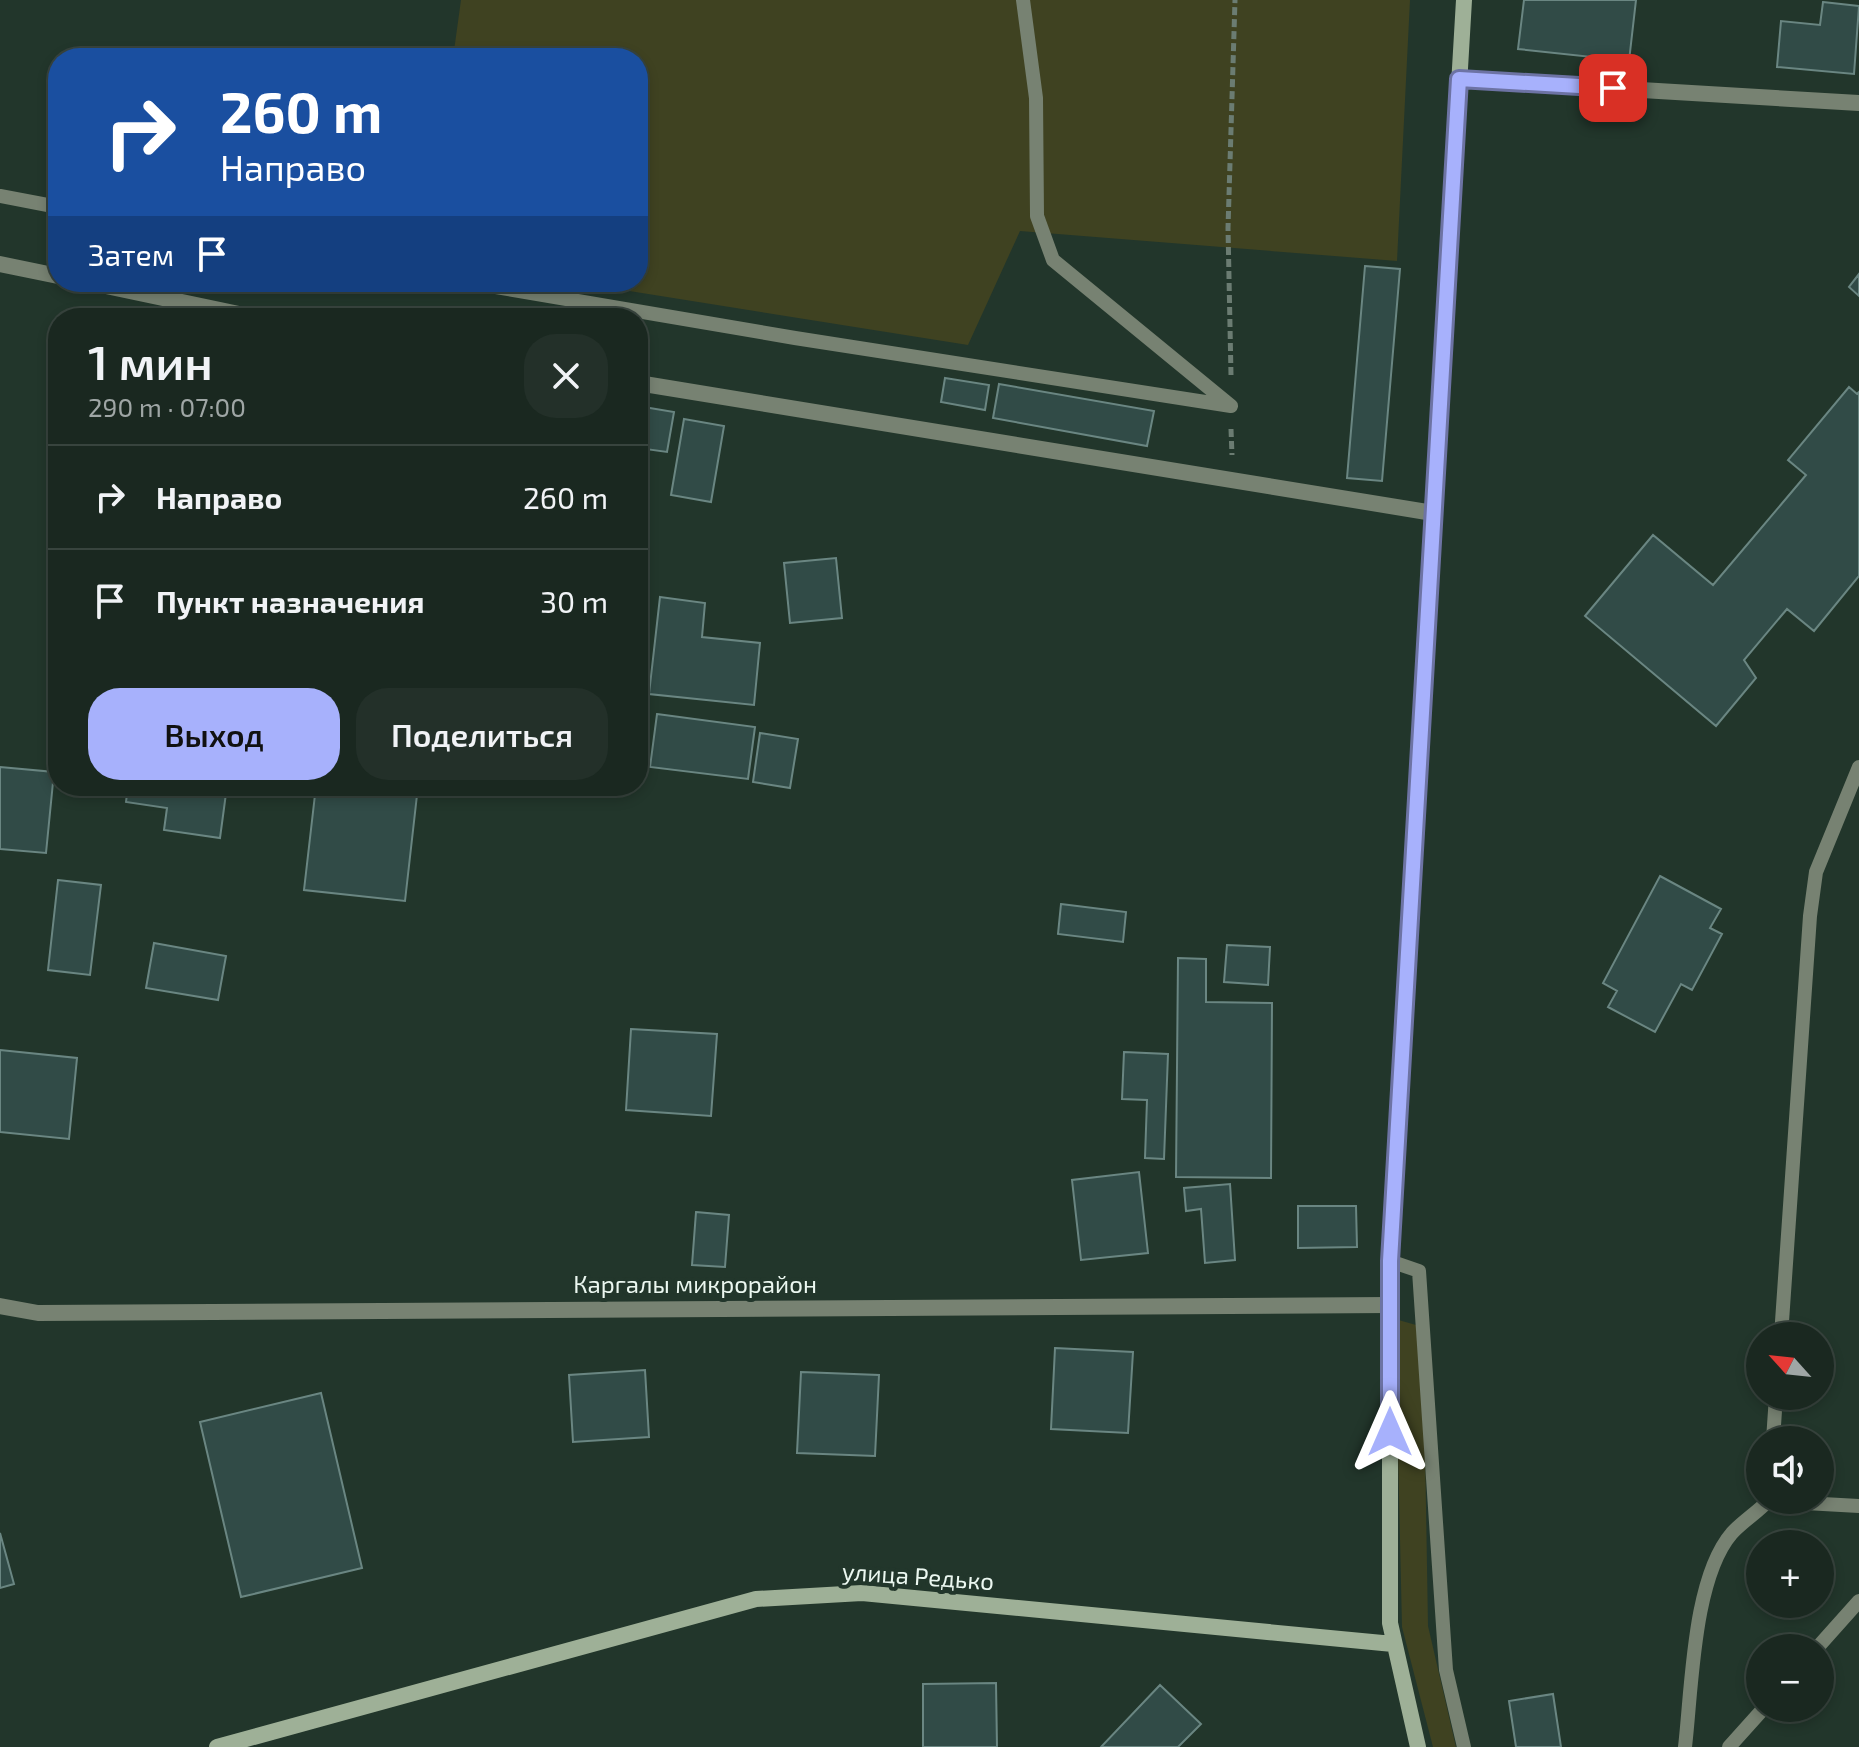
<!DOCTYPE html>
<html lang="ru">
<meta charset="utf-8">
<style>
body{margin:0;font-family:"Exo 2",sans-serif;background:#233029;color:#f1f3f6;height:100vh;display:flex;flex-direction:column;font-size:30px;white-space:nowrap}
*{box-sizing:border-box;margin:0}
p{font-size:26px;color:#9fa6a5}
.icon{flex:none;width:44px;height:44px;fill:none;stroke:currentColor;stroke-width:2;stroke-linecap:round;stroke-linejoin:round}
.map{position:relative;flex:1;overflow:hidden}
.panel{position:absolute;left:48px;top:308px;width:600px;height:488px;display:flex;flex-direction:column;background:#1a2820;border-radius:32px;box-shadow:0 4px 12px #0003,0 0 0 2px #38443e}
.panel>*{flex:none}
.hud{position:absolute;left:48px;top:48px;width:600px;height:244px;border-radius:32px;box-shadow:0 4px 12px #0003,0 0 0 2px #38443e;background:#1a4fa0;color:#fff;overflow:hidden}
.needle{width:52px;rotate:297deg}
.fabs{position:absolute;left:1746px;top:1322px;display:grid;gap:16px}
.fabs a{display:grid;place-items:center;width:88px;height:88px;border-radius:50%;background:#1a2820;box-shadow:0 4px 12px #0003,0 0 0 2px #38443e;font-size:40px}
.pin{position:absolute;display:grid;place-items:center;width:68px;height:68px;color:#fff;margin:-34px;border-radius:16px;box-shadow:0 4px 12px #0006}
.me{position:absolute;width:88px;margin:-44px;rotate:0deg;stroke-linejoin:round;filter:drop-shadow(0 0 6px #0008)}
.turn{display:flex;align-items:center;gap:28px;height:168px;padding:0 40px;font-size:36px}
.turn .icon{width:104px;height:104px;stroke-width:2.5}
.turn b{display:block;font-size:56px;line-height:68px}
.then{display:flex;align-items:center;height:76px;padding:0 40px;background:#0003;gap:16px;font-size:30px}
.round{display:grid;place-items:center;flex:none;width:84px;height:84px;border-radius:32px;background:#233029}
.headline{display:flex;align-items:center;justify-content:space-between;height:136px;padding:0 40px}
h1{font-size:48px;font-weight:600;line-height:60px}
.button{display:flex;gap:16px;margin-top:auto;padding:16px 40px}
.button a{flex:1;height:92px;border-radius:32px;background:#a7b1fc;color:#111;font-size:32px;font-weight:600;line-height:92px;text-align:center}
.button a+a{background:#233029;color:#f1f3f6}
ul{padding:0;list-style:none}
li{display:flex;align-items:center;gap:24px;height:104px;padding:0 40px;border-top:2px solid #38443e}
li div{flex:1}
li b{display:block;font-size:30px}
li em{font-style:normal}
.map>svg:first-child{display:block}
.green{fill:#3f4221}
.building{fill:#314b47;stroke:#6a8682;stroke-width:2}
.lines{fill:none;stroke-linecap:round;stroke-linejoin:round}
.path{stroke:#6b7c72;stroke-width:5;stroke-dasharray:8 4;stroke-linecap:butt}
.lane{stroke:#778272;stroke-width:14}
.street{stroke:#778272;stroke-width:16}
.secondary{stroke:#9eb097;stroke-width:16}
.route-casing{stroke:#6d73a4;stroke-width:20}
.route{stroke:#a7b1fc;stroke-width:14}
.labels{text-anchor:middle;stroke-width:8;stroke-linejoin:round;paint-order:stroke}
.street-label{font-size:24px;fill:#ebf7f0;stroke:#22362b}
</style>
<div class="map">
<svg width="1859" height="1747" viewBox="0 0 1859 1747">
<rect width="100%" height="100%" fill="#22362b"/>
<path class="green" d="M461,0H1410L1397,261L1020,231L968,345L573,282H638V58H453Z
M1395,1319L1423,1327L1428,1626L1456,1747H1433L1402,1627Z"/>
<path class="building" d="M1524,0H1636L1629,61L1518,49Z
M1823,2L1859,6L1854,74L1777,67L1781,21L1820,25Z
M1365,266L1400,269L1382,481L1347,478Z
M1859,274V296L1849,287Z
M945,378L989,385L985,410L941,402Z
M999,384L1154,411L1147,446L993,418Z
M1849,387L1857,394L1859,392V576L1814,631L1787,609L1744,660L1756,678L1716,726L1585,616L1653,535L1713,585L1806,475L1788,460Z
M638,406L674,412L667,452L638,448Z
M684,419L724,426L711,502L671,495Z
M836,558L842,618L790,623L784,563Z
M660,597L705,603L702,637L760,643L754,705L649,694Z
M638,658L645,659L638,710Z
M657,714L755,727L748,779L650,767Z
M760,733L798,739L790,788L753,782Z
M0,767L54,772L46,853L0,849Z
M128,786H227L220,838L164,830L167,808L126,802Z
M316,786L417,795L405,901L304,890Z
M1660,876L1721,909L1710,928L1722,934L1692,990L1681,984L1655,1032L1608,1007L1617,991L1603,983Z
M58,880L101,885L90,975L48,970Z
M1061,904L1126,912L1123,942L1058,934Z
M154,943L226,956L218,1000L146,988Z
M1227,945L1270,947L1268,985L1224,982Z
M1178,958L1206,959V1002L1272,1003L1271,1178L1176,1177Z
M631,1029L717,1034L711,1116L626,1110Z
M0,1050L77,1058L69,1139L0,1132Z
M1124,1052L1168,1054L1164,1159L1145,1158L1147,1100L1122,1099Z
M1139,1172L1148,1253L1081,1260L1072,1180Z
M1230,1184L1235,1260L1205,1263L1201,1209L1186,1211L1184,1188Z
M1298,1206H1356L1357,1247L1298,1248Z
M696,1212L729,1215L725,1267L692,1265Z
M1055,1348L1133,1352L1128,1433L1051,1429Z
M645,1370L649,1437L573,1442L569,1375Z
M801,1372L879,1375L875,1456L797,1453Z
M321,1393L362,1568L241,1597L200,1422Z
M0,1533L14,1584L0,1588Z
M996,1683L997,1747H923V1684Z
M1160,1685L1201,1724L1178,1747H1101Z
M1553,1694L1561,1747H1516L1509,1701Z"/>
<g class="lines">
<path class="path" d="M1231,375L1228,228L1235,0
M1231,429L1232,455"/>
<path class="lane" d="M1023,0L1036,98L1037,216L1053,260L1231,406
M0,196L58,207
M466,282L795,338L1231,406
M1390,1261L1419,1271L1446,1670L1464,1747
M1781,1336L1810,916L1816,872L1859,767
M1773,1440L1776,1396
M1769,1501L1859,1506
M1817,1648L1859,1601
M1685,1747C1692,1687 1693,1578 1732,1533C1743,1521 1758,1512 1769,1500
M1729,1747L1764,1708"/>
<path class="street" d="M1459,79L1859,103
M0,264L58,276
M87,282L258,318
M638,383L1433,513
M0,1306L38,1313L1390,1305"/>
<path class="secondary" d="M217,1747L756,1599L862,1593L1393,1644
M1418,1747L1390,1623V1261L1464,0"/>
</g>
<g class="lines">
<g class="route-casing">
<path id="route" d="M1390,1432V1261L1459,79L1613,88"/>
</g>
<use href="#route" class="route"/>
</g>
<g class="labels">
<g class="street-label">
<text x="695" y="1293">Каргалы микрорайон</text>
<text transform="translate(918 1577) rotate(4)" y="8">улица Редько</text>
</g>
</g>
</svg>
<div class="fabs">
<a><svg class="needle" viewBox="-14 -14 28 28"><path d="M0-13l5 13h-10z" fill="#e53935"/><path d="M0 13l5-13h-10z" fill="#9fa6a5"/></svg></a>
<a><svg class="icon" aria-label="sound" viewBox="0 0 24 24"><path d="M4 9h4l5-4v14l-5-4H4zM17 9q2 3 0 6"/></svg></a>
<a>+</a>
<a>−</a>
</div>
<div class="pin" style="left:1613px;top:88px;background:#d93025"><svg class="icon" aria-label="arrive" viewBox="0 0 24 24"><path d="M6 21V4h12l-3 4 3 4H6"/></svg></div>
<svg class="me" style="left:1390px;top:1432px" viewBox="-20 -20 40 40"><path d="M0-17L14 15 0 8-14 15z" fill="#a7b1fc" stroke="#fff" stroke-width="4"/></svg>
<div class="hud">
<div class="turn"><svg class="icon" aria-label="right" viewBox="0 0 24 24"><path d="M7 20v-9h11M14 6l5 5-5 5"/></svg><div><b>260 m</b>Направо</div></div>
<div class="then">Затем<svg class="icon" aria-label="arrive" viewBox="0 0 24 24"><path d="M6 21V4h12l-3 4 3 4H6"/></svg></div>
</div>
<section class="panel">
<div class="headline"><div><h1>1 мин</h1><p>290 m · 07:00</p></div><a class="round"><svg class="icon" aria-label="close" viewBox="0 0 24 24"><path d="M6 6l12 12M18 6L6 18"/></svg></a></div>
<ul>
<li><svg class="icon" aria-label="right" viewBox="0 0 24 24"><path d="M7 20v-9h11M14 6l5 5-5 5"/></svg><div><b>Направо</b></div><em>260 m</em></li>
<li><svg class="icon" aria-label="arrive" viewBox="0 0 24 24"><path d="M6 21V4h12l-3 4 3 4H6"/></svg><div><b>Пункт назначения</b></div><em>30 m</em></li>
</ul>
<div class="button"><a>Выход</a><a>Поделиться</a></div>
</section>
</div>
